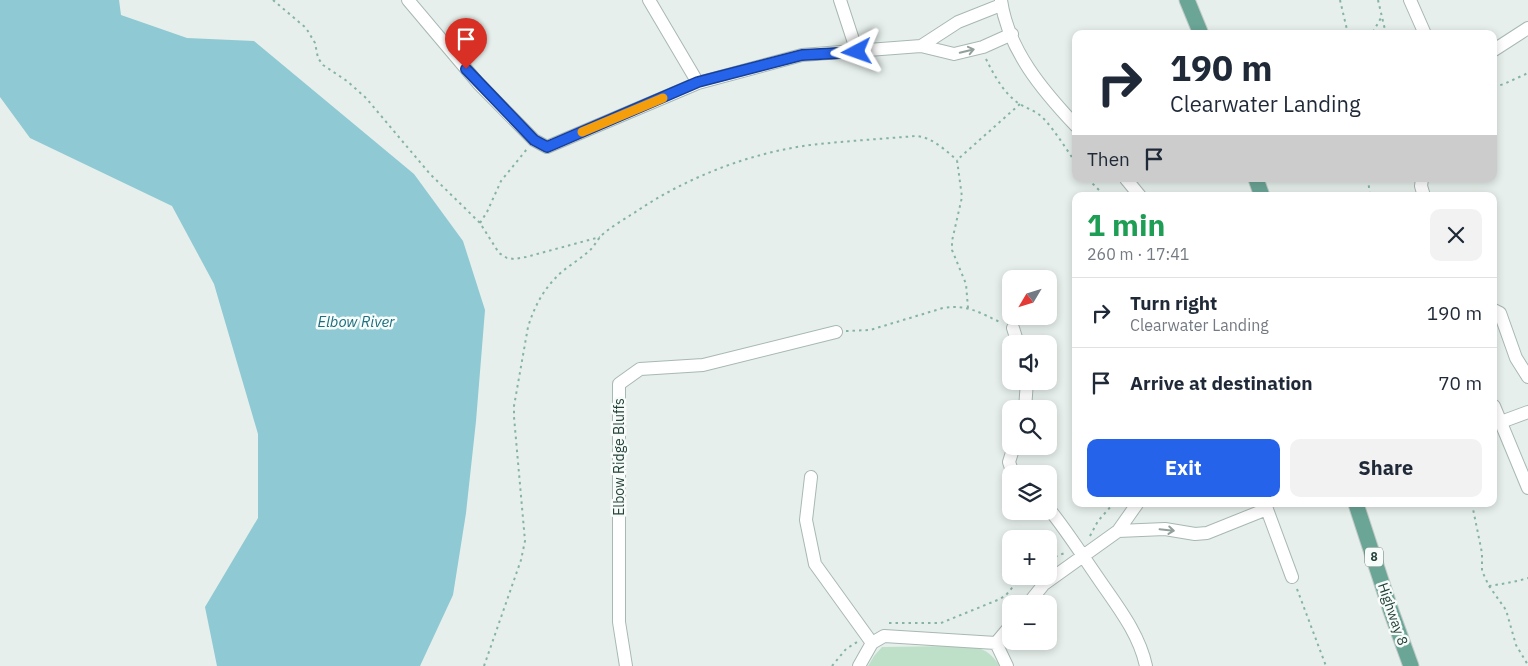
<!DOCTYPE html>
<meta charset="utf-8">
<style>
body{margin:0;font-family:"IBM Plex Sans",sans-serif;background:#f2f2f3;color:#1f2937;height:100vh;display:flex;flex-direction:column;font-size:19px;white-space:nowrap}
*{box-sizing:border-box;margin:0}
p{font-size:16px;color:#747a83}
.icon{flex:none;width:28px;height:28px;fill:none;stroke:currentColor;stroke-width:2;stroke-linecap:round;stroke-linejoin:round}
.map{position:relative;flex:1;overflow:hidden}
.side{position:absolute;left:1072px;top:192px;width:425px;height:315px;display:flex;flex-direction:column;background:#fff;border-radius:10px;box-shadow:0 2px 8px #0003}
.side>*{flex:none}
.top-card{position:absolute;left:1072px;top:30px;width:425px;height:152px;border-radius:10px;box-shadow:0 2px 8px #0003;background:#fff;color:#1f2937;overflow:hidden}
.needle{width:32px;rotate:232deg}
.tools{position:absolute;left:1002px;top:270px;display:grid;gap:10px}
.tools a{display:grid;place-items:center;width:55px;height:55px;border-radius:10px;background:#fff;box-shadow:0 2px 8px #0003;font-size:25px}
.pin{position:absolute;display:grid;place-items:center;width:42px;height:42px;color:#fff;margin:-51px -21px;border-radius:50% 50% 50% 0;rotate:-45deg;box-shadow:0 0 5px #0007}
.pin .icon{rotate:45deg}
.me{position:absolute;width:55px;margin:-28px;rotate:266deg;stroke-linejoin:round;filter:drop-shadow(0 0 4px #0008)}
.turn{display:flex;align-items:center;gap:18px;height:105px;padding:0 15px;font-size:22px}
.turn .icon{width:65px;height:65px;stroke-width:2.5}
.turn b{display:block;font-size:35px;line-height:42px}
.then{display:flex;align-items:center;height:48px;padding:0 15px;background:#0003;gap:10px;font-size:19px}
.round{display:grid;place-items:center;flex:none;width:52px;height:52px;border-radius:10px;background:#f2f2f3}
.headline{display:flex;align-items:center;justify-content:space-between;height:85px;padding:0 15px}
h1{font-size:30px;font-weight:700;line-height:38px;color:#1e9e55}
.cta{display:flex;gap:10px;margin-top:auto;padding:10px 15px}
.cta a{flex:1;height:58px;border-radius:10px;background:#2563eb;color:#fff;font-size:20px;font-weight:700;line-height:58px;text-align:center}
.cta a+a{background:#f2f2f3;color:#1f2937}
ul{padding:0;list-style:none}
li{display:flex;align-items:center;gap:15px;height:70px;padding:0 15px;border-top:1px solid #e0e1e3}
li div{flex:1}
li b{display:block;font-size:19px}
li em{font-style:normal}
.map>svg:first-child{display:block}
.green{fill:#bfe0c8}
.water{fill:#8ec9d4}
.lines{fill:none;stroke-linecap:round;stroke-linejoin:round}
.street-casing{stroke:#a8b8b2;stroke-width:14}
.primary-casing{stroke:#c2cac8;stroke-width:17}
.path{stroke:#86b3a5;stroke-width:2;stroke-dasharray:2.5 4;stroke-linecap:butt}
.street{stroke:#fff;stroke-width:12}
.primary{stroke:#6aa596;stroke-width:15}
.oneway{stroke:#92a09c}
.route-casing{stroke:#184099;stroke-width:12}
.route{stroke:#2563eb;stroke-width:9}
.slow{stroke:#f59e0b;stroke-width:9}
.labels{text-anchor:middle;stroke-width:5;stroke-linejoin:round;paint-order:stroke}
.shield{fill:#f7fbf9;stroke:#637a73;stroke-width:1}
.shield-label{font-size:12px;font-weight:bold;fill:#24423a}
.street-label{font-size:14px;fill:#24423a;stroke:#f7fbf9}
.water-label{font-size:15px;font-style:italic;fill:#1c6f80;stroke:#f7fbf9}
</style>
<div class="map">
<svg width="1528" height="666" viewBox="0 0 1528 666">
<rect width="100%" height="100%" fill="#e6efeb"/>
<path class="green" d="M952,646C975,647 986,645 1000,666H868L874,656L882,647Z"/>
<path class="water" d="M0,0H119L121,15L187,38L254,41L414,174L463,241L485,310L476,421L466,513L453,595L420,666H217L205,607L258,518V434L214,284L172,206L30,138L0,97Z"/>
<g class="lines">
<g class="street-casing">
<path id="street" d="M408,0L478,83L534,140L547,147L698,83L802,55L921,46L954,54L983,47L1012,34
M649,0L698,83
M840,0L857,52
M1001,0C1008,50 1043,91 1076,126
M1410,0L1425,34
M921,46L958,22L1001,5
M1494,50L1528,28
M1126,179L1140,196
M1422,179L1421,186L1424,196
M1494,310L1500,313L1516,358L1528,377
M1013,328L1018,344
M1494,406L1528,488
M1025,409L1027,381
M1501,422L1528,412
M1013,474L1009,462L1014,446
M811,477L806,520L815,564L872,643
M1265,504L1292,577
M1049,509C1067,531 1082,555 1098,578C1117,606 1139,633 1146,666
M1118,531L1165,529L1195,534L1207,533L1267,509
M1028,604L1044,584L1118,531L1137,504
M996,643L1007,666
M996,643L1011,625
M626,666L619,622V384L640,369L703,365L836,332
M859,666L872,643L884,636L996,643"/>
</g>
<g class="primary-casing">
<path id="primary" d="M1187,0L1201,34
M1256,179L1262,196
M1356,504L1391,611L1411,666"/>
</g>
<path class="path" d="M273,0L306,28L315,43L318,58L323,65L347,81L366,98L430,174L480,223L499,253L507,258L514,259L526,257L600,237
M1340,0L1348,34
M1378,0L1386,34
M1347,31L1373,32L1382,16
M1397,34L1409,31
M986,59C994,75 1003,92 1018,103C1027,109 1037,111 1044,119C1056,132 1066,149 1076,163
M1494,87L1504,84L1528,73
M1088,179L1105,196
M1368,179L1370,196
M480,223L487,212L501,181L527,149
M968,308L966,284L952,250V241L962,197L957,160L1020,104
M846,331L870,330L943,308C968,304 980,313 1002,323
M1472,504L1482,553V571L1489,586L1506,610L1516,645L1528,665
M1090,536L1098,521L1113,504
M1049,559L1065,553
M1489,586C1502,584 1515,582 1528,578
M1297,589L1326,666
M889,623H941L1000,599L1006,595L1022,576
M484,666L521,560L525,541L514,417V406L528,327C535,304 546,285 564,270C572,264 581,258 588,252C594,247 596,242 600,237C608,228 630,216 640,209C690,176 751,153 810,145C845,141 881,139 916,136C932,137 945,150 957,160
M832,666L846,649L857,642"/>
<use href="#street" class="street"/>
<use href="#primary" class="primary"/>
</g>
<defs><path id="oneway-shaft" d="M-6 0H5M1.5-3L5.5 0L1.5 3" fill="none" stroke-width="1.6" stroke-linecap="round" stroke-linejoin="round" transform="scale(1.25)"/></defs>
<g class="oneway">
<use href="#oneway-shaft" transform="translate(967 51) rotate(-14)"/>
<use href="#oneway-shaft" transform="translate(1167 530) rotate(6)"/>
</g>
<g class="lines">
<g class="route-casing">
<path id="route" d="M466,69L534,140L547,147L698,82L802,55L857,52"/>
</g>
<use href="#route" class="route"/>
<path class="slow" d="M582,132L663,98"/>
</g>
<g class="labels">
<rect class="shield" x="1365" y="547.5" width="18" height="19" rx="4"/>
<g class="shield-label">
<text x="1374" y="561">8</text>
</g>
<g class="street-label">
<text transform="translate(619 457) rotate(-90)" y="5">Elbow Ridge Bluffs</text>
<text transform="translate(1393 614) rotate(71)" y="5">Highway 8</text>
</g>
<g class="water-label">
<text x="356" y="327">Elbow River</text>
</g>
</g>
</svg>
<div class="tools">
<a><svg class="needle" viewBox="-14 -14 28 28"><path d="M0-13l5 13h-10z" fill="#e53935"/><path d="M0 13l5-13h-10z" fill="#747a83"/></svg></a>
<a><svg class="icon" aria-label="sound" viewBox="0 0 24 24"><path d="M4 9h4l5-4v14l-5-4H4zM17 9q2 3 0 6"/></svg></a>
<a><svg class="icon" aria-label="search" viewBox="0 0 24 24"><circle cx="10" cy="10" r="6"/><path d="M15 15l6 6"/></svg></a>
<a><svg class="icon" aria-label="layers" viewBox="0 0 24 24"><path d="M12 4l9 5-9 5-9-5zM3 14l9 5 9-5"/></svg></a>
<a>+</a>
<a>−</a>
</div>
<div class="pin" style="left:466px;top:69px;background:#d93025"><svg class="icon" aria-label="arrive" viewBox="0 0 24 24"><path d="M6 21V4h12l-3 4 3 4H6"/></svg></div>
<svg class="me" style="left:857px;top:52px" viewBox="-20 -20 40 40"><path d="M0-17L14 15 0 8-14 15z" fill="#2563eb" stroke="#fff" stroke-width="4"/></svg>
<div class="top-card">
<div class="turn"><svg class="icon" aria-label="right" viewBox="0 0 24 24"><path d="M7 20v-9h11M14 6l5 5-5 5"/></svg><div><b>190 m</b>Clearwater Landing</div></div>
<div class="then">Then<svg class="icon" aria-label="arrive" viewBox="0 0 24 24"><path d="M6 21V4h12l-3 4 3 4H6"/></svg></div>
</div>
<section class="side">
<div class="headline"><div><h1>1 min</h1><p>260 m · 17:41</p></div><a class="round"><svg class="icon" aria-label="close" viewBox="0 0 24 24"><path d="M6 6l12 12M18 6L6 18"/></svg></a></div>
<ul>
<li><svg class="icon" aria-label="right" viewBox="0 0 24 24"><path d="M7 20v-9h11M14 6l5 5-5 5"/></svg><div><b>Turn right</b><p>Clearwater Landing</p></div><em>190 m</em></li>
<li><svg class="icon" aria-label="arrive" viewBox="0 0 24 24"><path d="M6 21V4h12l-3 4 3 4H6"/></svg><div><b>Arrive at destination</b></div><em>70 m</em></li>
</ul>
<div class="cta"><a>Exit</a><a>Share</a></div>
</section>
</div>
